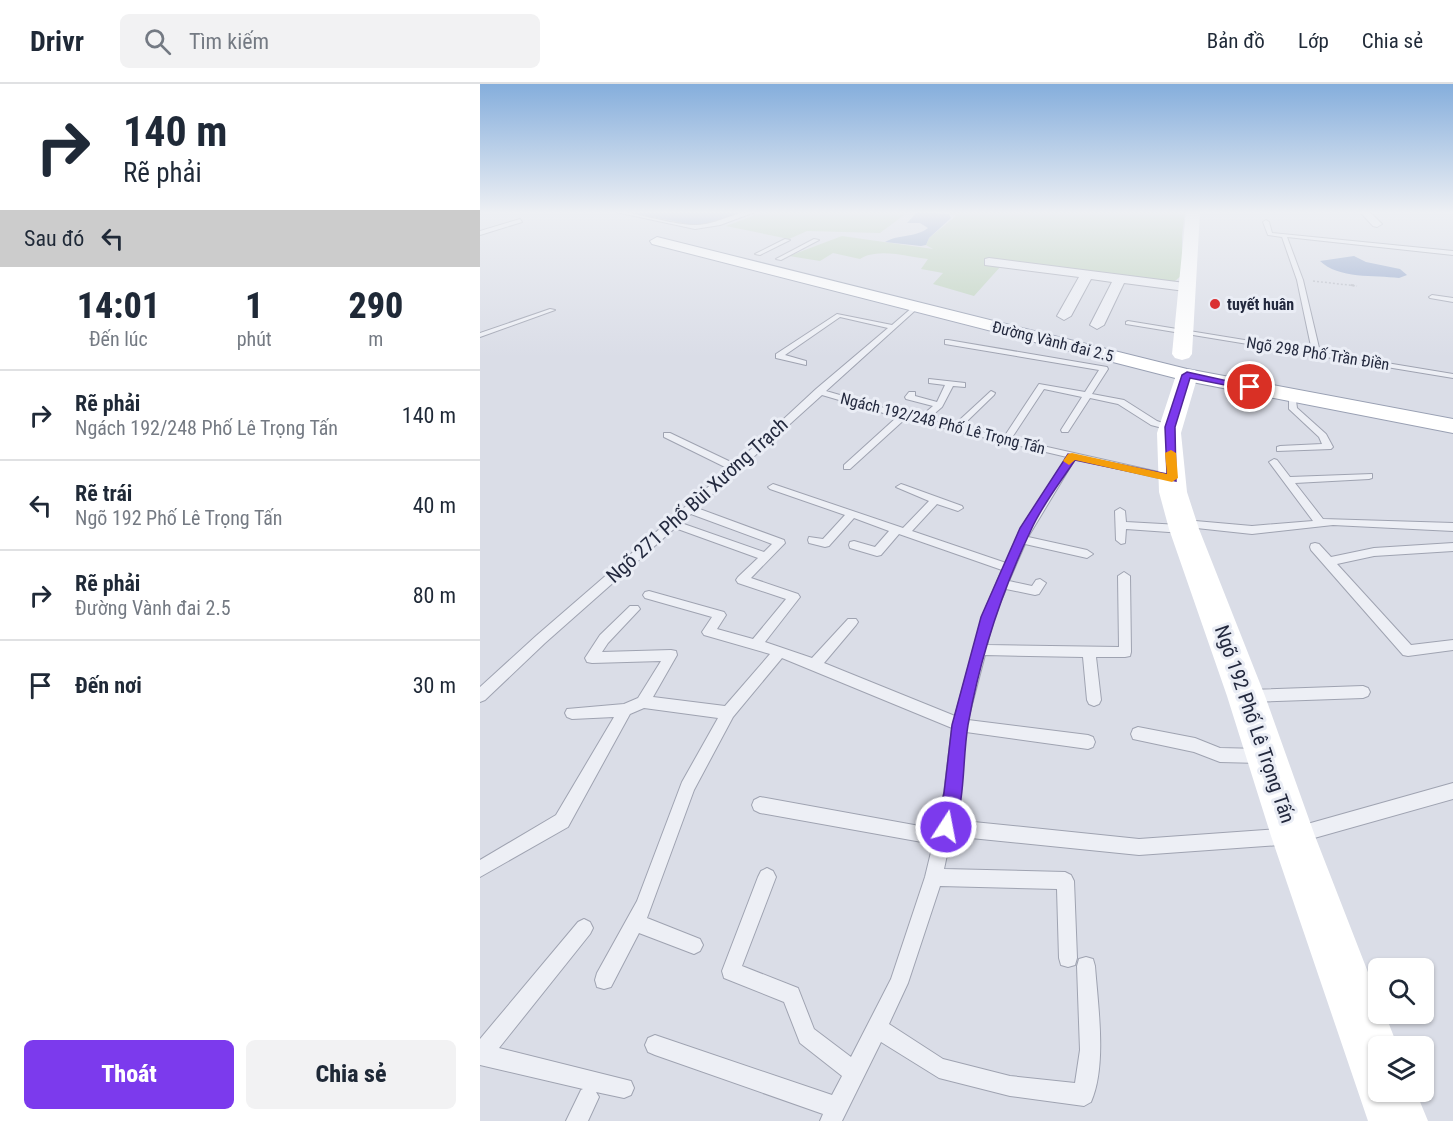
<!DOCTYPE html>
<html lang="vi">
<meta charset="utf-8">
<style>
body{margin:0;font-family:"Roboto Condensed",sans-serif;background:#f2f2f3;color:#1f2937;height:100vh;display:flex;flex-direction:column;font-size:22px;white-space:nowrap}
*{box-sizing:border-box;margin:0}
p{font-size:20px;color:#747a83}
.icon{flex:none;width:33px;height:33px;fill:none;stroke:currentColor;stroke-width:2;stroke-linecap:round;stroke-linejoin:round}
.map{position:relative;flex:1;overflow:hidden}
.side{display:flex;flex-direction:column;background:#fff;width:480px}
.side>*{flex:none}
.guide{background:#fff;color:#1f2937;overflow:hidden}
.controls{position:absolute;left:888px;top:874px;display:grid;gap:12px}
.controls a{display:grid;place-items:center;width:66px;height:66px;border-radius:9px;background:#fff;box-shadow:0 2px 4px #0004;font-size:30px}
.pin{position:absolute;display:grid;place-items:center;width:51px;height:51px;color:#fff;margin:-26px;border:3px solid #fff;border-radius:50%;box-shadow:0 2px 6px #0007}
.me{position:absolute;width:66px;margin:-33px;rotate:11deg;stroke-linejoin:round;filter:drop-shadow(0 0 4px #0008)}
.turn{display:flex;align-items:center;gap:21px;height:126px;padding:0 24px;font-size:27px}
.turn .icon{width:78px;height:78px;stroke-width:2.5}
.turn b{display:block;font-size:42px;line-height:51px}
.then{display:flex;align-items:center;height:57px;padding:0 24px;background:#0003;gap:12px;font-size:22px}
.eta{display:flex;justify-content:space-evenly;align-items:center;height:102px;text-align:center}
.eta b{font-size:36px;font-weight:800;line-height:42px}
.action{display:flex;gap:12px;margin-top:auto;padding:12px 24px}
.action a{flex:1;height:69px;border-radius:9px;background:#7c3aed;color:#fff;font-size:24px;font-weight:800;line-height:69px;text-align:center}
.action a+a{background:#f2f2f3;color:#1f2937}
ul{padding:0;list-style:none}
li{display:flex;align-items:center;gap:18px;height:90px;padding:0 24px;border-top:2px solid #e0e1e3}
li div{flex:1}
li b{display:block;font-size:22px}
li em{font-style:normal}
header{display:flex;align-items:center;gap:36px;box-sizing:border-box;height:84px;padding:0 30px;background:#fff;border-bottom:2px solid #e0e1e3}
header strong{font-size:28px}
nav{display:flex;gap:33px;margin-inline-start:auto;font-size:21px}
.search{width:420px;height:54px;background:#f2f2f3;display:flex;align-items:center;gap:15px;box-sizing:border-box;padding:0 21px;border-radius:9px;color:#747a83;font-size:22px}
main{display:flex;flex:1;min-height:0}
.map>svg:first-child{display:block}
.green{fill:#bdd2bb}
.water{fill:#91a5cb}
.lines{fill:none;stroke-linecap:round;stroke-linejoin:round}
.lane-casing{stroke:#9fa3b1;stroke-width:2}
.street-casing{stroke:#9fa3b1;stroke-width:2}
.primary-casing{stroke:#99a0b3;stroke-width:2}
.path-far1{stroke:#b4b8c2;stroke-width:1.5;stroke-dasharray:2 2;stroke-linecap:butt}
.path{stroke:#b4b8c2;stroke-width:2;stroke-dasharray:3 3;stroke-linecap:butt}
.lane{fill:#edeff5;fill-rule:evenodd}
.street{fill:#edeff5;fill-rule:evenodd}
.secondary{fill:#fff;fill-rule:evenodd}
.primary{fill:#fff;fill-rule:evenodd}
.route{fill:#7c3aed;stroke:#51269a;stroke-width:1.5}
.slow{fill:#f59e0b}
.poi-dot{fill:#da3132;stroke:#eaedf5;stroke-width:2}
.labels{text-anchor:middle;stroke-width:6;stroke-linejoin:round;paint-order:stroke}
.far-poi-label{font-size:16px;font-weight:bold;fill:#23293e;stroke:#eaedf5;text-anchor:start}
.far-street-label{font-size:16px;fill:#23293e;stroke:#eaedf5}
.street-label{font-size:20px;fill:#23293e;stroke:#eaedf5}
</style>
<header>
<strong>Drivr</strong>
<div class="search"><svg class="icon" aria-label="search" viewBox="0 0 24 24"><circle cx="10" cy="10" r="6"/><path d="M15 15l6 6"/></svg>Tìm kiếm</div>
<nav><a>Bản đồ</a><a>Lớp</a><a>Chia sẻ</a></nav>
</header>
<main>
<section class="side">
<div class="guide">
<div class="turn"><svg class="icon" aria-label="right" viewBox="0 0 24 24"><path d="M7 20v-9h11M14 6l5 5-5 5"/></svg><div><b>140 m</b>Rẽ phải</div></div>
<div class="then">Sau đó<svg class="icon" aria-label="left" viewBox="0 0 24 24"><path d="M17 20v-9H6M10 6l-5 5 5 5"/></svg></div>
</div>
<div class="eta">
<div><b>14:01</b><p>Đến lúc</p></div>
<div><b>1</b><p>phút</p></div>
<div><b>290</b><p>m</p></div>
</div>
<ul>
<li><svg class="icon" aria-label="right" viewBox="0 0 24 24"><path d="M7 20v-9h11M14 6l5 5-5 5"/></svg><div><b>Rẽ phải</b><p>Ngách 192/248 Phố Lê Trọng Tấn</p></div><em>140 m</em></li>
<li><svg class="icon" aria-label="left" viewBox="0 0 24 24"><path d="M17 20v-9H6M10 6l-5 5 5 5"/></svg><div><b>Rẽ trái</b><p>Ngõ 192 Phố Lê Trọng Tấn</p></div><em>40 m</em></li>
<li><svg class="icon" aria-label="right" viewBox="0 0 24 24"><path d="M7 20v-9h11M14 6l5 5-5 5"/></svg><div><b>Rẽ phải</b><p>Đường Vành đai 2.5</p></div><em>80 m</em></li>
<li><svg class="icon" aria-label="arrive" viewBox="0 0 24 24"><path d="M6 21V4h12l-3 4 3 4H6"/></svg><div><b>Đến nơi</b></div><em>30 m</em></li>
</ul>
<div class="action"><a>Thoát</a><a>Chia sẻ</a></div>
</section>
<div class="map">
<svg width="973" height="1037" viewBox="0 0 973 1037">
<rect width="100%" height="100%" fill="#dadde7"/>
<path class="green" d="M283,128H428L400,149L327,147L309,155L246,142Z
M468,128H705L702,151V191L695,197L689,198L509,176L504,180L521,182L494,212L453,200L463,189L441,185L448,175C428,173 398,163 380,175L353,169L340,177L309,172L362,152L453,165L446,161L449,154L476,132Z"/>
<path class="water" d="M146,128H269L236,140L218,142Z
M437,128L469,130L471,134L449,154L446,161L441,162L405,158C419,150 435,154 448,144L440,139H427Z
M874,172L886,178L920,185L927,191L919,194C895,191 858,195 840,177Z"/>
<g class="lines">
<g class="lane-casing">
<path id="lane" d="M136,128H143C163,131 199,142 217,141C236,141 258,126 275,128L240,141L215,145Z
M40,135L42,138L0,151V147Z
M786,136L789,138L792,149L973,167V171L807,153L823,196L840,268L973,290V294L646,240V238L648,237L832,267L817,196L802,153L788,151L783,138Z
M305,155L310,156L280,171L275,170Z
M334,155L339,156L301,176L296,175Z
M952,211L973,214V218L950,214L949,213Z
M434,222L439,223L346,307L439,334L453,322L426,315L425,313L429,308H435V312L457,318L465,301L449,299V295L485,299V303L473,302L462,323L447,336L473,342L511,307L515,309L514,311L481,343L524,353L559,300L605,308L619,286L465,260V256H468L627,283L628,285L612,310L644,316L677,337L694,343L690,346L671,341L638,320L610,314L588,348H582L581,346L602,313L564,305L531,355L692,391L697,394L692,397L595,375L548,453L607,466L613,470L607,474L545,460L529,497L552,502L556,496L560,495L566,499L559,510L555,511L526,505L514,533L507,561L639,563L638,492L644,488L650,492L651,568L650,572L645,573H616L621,616L619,620L614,622L609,620L607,616L603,573L505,571L488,636L608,651L613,653L615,658L613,663L608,665L486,648L480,709L474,736L659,755L813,744L973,699V715L813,760L659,771L471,752L464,785L585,788L591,791L594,797L597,874L595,881L588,883L581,881L579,874L577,805L460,802L428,899L409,940L463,975L530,992L595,999L600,966L597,882L599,875L606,873L613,875L615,882C618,922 627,982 611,1018L604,1022L530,1012L459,994L401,958L362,1037H340L343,1030L175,971L168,968L165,961L168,954L175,951L352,1011L362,992L320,959L304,918L244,894L242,887L278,793L281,787L287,784L293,787L296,793L262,882L318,904L334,945L371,973L411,895L445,793L453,760L280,729L274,726L272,721L274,716L280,713L456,745L464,709L472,644L302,574L253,633L214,706L167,834L220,855L223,861L220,867L214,870L159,849L131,903L124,905L117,903L115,896L117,889L157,817L202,698L238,634L164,624L150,630L88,743L0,793V776L76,731L134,633L92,635L87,633L85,629L87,625L144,620L158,614L181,577L112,579L107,578L105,574L120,551L150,522H158L160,525L128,559L122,568L191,566L196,567L197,571L173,613L245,622L290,570L224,551L222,548L232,533L165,514L163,511L165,508L169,507L244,528L246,531L237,545L273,555L306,515L258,499L256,496L258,493L278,474L195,444L65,559L5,616L0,618V603L56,552L249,385L184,353V349H190L255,380L336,305L408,244L360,233L305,271L326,277V281L296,274V270L357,230L412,241ZM342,311L417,333L364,381V385H370L425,335L587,373L541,444L526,479L432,447L457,420L478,427L483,424L482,422L424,401L421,400L416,403L449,417L423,444L296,401L293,400L288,403L290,405L365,431L343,455L329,453L328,456L329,459L345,463L349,462L374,434L409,447L395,463L374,457L370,458L369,461L370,464L397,472L401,471L419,450L522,486L502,533L475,632L344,579L376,541L378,538L376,535H368L332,574L285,558L320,513L318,510L271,494L305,459L304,456L217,424ZM211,430L292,460L284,468L201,439Z
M70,225L75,226L0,253V249Z
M809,309H815L817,324L846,350L853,363L851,365L797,367V363L800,362L842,360L839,353L809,325Z
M794,375L797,376L810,393L892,390V394L889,395L815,399L843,435L973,439V447L853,441L772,450L707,443V448L703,449L646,445L645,459L641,460L636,456L635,427L640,424L645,427L646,438L700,441V437L704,436L772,442L833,437L789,378Z
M835,459L839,460L851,473L894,464L973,459V467L894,472L857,480L931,561L973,556V566L928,572L923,571L831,466L830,463L831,460Z
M883,602L888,604L890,608L888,612L883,614L770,618L765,616L763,612L765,608L770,606Z
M658,643L715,654L740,664L780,665L785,667L787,672L785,677L780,679L740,678L714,668L653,655L651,650L653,645Z
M104,835L110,838L113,844L110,850L19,964L151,997L154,1004L151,1011L144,1014L116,1008L119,1013L108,1037H86L101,1006L103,1005L0,981V955L98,838Z"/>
</g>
<g class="street-casing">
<path id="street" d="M880,128H890L902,140L897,143L893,142Z
M509,174L705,199L712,203L705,207L644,199L624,241L617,245L610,241L632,198L611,195L591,232L584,236L577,232L599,193L505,181V175Z"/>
</g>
<g class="primary-casing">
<path id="primary" d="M177,153L707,285L973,335V349L707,297L172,160L170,157Z"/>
</g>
<path class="path-far1" d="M833,197L877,202"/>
<path class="path" d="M871,201L877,202"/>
<use href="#lane" class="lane"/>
<use href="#street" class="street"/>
<path class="secondary" d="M706,128H720L712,270L709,274L702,276L695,274L692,270Z
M707,285L715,286L718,291L701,349L707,408L719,445L785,612L835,752L898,914V930H905L918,963H898V1008H936L948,1037H888L791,752L747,612L689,445L679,408L677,349L696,291L699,286Z"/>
<use href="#primary" class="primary"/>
</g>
<linearGradient id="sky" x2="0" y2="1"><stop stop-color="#85aedc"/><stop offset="0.47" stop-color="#eef0f4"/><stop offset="1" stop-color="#eef0f4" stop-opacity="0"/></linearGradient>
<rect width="973" height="273" fill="url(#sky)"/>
<path class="route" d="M707,288L775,303L770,306L710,294L695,343L696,397L595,376C580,399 562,421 551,446C522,507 500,574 488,641C482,677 486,716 472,750L466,752L459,750L456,743L464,709L472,641L501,533L540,444L588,370L687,390L685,343L702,291Z"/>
<path class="slow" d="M691,366L696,369L698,394L692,398L595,376L589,381L583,377L588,370L592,369L687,390L685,369Z"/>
<circle class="poi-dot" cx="735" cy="220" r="6"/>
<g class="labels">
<g class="far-poi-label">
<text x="747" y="226">tuyết huân</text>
</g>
<g class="far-street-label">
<text transform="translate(573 257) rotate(14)" y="6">Đường Vành đai 2.5</text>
<text transform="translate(838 269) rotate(9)" y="6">Ngõ 298 Phố Trần Điền</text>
<text transform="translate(463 339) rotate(14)" y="6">Ngách 192/248 Phố Lê Trọng Tấn</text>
</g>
<g class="street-label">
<text transform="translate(217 416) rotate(-42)" y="7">Ngõ 271 Phố Bùi Xương Trạch</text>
<text transform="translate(775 640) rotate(71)" y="7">Ngõ 192 Phố Lê Trọng Tấn</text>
</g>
</g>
</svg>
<div class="controls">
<a><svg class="icon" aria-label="search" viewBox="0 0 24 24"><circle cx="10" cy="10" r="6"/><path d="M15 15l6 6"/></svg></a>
<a><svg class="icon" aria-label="layers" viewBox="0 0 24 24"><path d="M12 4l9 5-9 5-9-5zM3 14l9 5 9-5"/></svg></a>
</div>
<div class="pin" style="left:770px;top:303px;background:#d93025"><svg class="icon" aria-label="arrive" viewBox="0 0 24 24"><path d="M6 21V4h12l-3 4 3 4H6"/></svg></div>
<svg class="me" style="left:466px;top:743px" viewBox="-20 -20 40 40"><circle r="17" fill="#7c3aed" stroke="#fff" stroke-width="3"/><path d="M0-11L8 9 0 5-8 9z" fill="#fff"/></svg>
</div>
</main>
